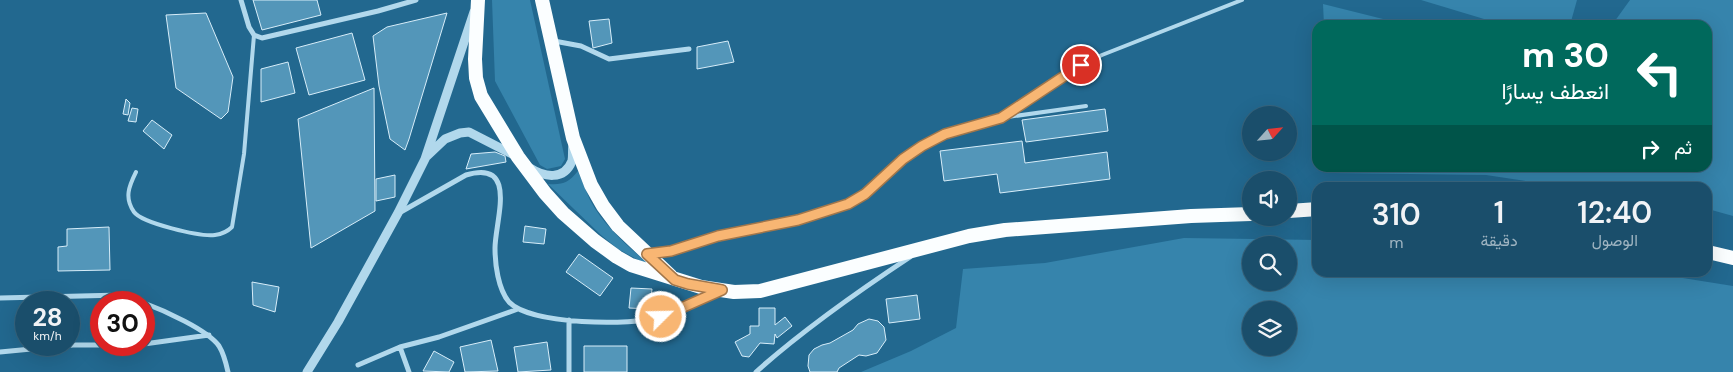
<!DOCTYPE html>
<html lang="ar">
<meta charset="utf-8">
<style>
body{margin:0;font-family:"DM Sans",Vazirmatn,sans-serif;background:#235571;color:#f1f3f6;direction:rtl;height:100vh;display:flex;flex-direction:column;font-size:19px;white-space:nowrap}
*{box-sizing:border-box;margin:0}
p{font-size:16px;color:#9fb4c1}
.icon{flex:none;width:28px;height:28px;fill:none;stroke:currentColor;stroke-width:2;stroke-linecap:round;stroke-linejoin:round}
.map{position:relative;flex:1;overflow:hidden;direction:ltr}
.details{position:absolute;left:1312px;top:182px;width:400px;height:95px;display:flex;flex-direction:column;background:#1a4e6b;border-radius:15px;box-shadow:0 5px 20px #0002,0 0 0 1px #38657e;direction:rtl}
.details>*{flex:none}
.guide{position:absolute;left:1312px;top:20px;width:400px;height:152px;border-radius:15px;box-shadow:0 5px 20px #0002,0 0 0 1px #38657e;direction:rtl;background:#00695c;color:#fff;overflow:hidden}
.needle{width:32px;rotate:63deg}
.tools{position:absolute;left:1242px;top:106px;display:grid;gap:10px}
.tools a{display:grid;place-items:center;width:55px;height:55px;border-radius:50%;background:#1a4e6b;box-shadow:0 5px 20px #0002,0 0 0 1px #38657e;font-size:25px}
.speed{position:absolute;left:15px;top:291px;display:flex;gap:10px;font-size:25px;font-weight:700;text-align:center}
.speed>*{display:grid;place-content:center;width:65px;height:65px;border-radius:50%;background:#1a4e6b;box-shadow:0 5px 20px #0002,0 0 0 1px #38657e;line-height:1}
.speed small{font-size:12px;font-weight:400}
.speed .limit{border:8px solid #d22;background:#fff;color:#111}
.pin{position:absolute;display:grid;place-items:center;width:42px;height:42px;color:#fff;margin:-21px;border:2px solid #fff;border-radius:50%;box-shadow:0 1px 5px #0007}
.me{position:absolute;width:55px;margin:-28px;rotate:67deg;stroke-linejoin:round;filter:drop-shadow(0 0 4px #0008)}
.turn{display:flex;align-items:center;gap:18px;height:105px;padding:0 20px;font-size:22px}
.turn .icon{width:65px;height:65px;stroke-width:2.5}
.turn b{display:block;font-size:35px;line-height:42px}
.then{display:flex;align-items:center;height:48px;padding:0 20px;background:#0003;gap:10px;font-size:19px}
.eta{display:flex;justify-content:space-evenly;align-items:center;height:85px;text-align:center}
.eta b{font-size:30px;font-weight:600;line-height:35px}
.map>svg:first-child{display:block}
.green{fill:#3684ac;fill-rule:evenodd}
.building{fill:#5396b9;stroke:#d7edf9}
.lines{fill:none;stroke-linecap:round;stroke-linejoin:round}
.service{stroke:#b1d8ec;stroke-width:4}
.minor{stroke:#b1d8ec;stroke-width:5}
.tertiary{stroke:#b1d8ec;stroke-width:9}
.trunk{stroke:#fbfeff;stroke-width:14}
.route-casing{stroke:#a1764b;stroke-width:12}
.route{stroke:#f8b673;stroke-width:9}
</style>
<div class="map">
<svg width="1733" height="372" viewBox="0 0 1733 372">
<rect width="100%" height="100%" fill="#22688f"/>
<path class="green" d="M492,0H530L565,159L561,166L547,169L540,165L495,81Z
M1421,0H1577L1570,25H1504Z
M1630,0H1733V216L1708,209V188L1566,187L1486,175L1333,173V168H1708V25H1612Z
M1323,4L1407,25H1324Z
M578,171C582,181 586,191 590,200C605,228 630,248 653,268L618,249L601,235L548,184C563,185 568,183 578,171Z
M1184,238L1317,240L1318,272H1645L1733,286V372H861L911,351L956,328L963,269L1045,263ZM1251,245H1289V282H1251ZM1251,310H1289V348H1251Z"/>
<path class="building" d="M253,0H317L321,15L262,30Z
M206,13L233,77L228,112L221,119L176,88L166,15Z
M447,13L409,139L405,150L390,139L379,86L373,36L387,27Z
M609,19L612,43L593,48L589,21Z
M352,33L365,80L309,95L296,48Z
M728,41L734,62L697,69V47Z
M288,62L295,93L261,102V69Z
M374,88L375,211L311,248L298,119Z
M126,99L130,103L128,115L123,114Z
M132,108L138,109L136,122L128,121Z
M1105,109L1108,131L1026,142L1022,120Z
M152,120L172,135L164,149L143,131Z
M1022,141L1025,163L1107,152L1110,179L1000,193L997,174L944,181L940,151Z
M495,152L505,156L506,162L466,169L471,154Z
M395,175V197L376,201V179Z
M525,226L546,229L544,244L523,242Z
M109,227L110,270L58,271V247L67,246V229Z
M579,254L613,278L600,296L566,272Z
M252,282L279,287L275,312L253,305Z
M631,288L652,289L650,309L629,308Z
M917,295L920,319L889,323L886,299Z
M759,308H775V325L785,317L792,326L777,338L775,334L774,344L760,343L749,357L742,356L735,342L750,334V326H759Z
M869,319L878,321L884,327L886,340L877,353L866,356L859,355L839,368L837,372H810L808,366L809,355L814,349L822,345L830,343L853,330L858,324Z
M491,340L498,371L465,372L460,347Z
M547,342L551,370L518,372L514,347Z
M584,346H627V372H584Z
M434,351L454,362L449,372L423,371Z"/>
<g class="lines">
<path class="service" d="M1004,116L1081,65L1102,55L1242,0
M136,172C129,186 124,198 134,212C142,223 200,237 215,235C222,234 227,232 232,227L244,154L254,35
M652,253L671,251L718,236L798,219L848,204L865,194L911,153L945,134L1001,118L1086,106"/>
<path class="minor" d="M241,0L249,27L254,35L262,38L378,11L416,0
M554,41L581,46L609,59L689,49
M399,213L466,175C519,159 495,221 495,248C495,264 498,289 509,302C530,325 632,326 661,317C680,311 699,301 717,293
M0,298L121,295L142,302
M144,303C163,310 208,330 219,346C224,354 226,363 228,372
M144,344L209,335
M400,347L409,372
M0,352L73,345H140
M358,365L400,347L439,337L518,309
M569,372V320
M756,372C804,329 857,292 910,257"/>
<path class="tertiary" d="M426,157L445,139L460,133L469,132L516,156
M530,168C544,177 564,181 572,161C573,156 572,150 573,145
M307,372L338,322L398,213L425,159L474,12"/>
<path class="trunk" d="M478,0L475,59L476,78L481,96L518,157L545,193L563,213L595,241L617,257L631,265L701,287L734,292L760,291L969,236L1005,230L1191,216L1251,214
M542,0L573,138L591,185L603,206L618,226L671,276
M1289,211L1318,209
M1708,252L1733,258"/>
</g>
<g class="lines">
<g class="route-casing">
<path id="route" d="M661,317L722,290L688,284L675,280L647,254L671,251L718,236L798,220L848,204L865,194L903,159L922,146L945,134L1001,118L1081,65"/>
</g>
<use href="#route" class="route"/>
</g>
</svg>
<div class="tools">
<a><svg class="needle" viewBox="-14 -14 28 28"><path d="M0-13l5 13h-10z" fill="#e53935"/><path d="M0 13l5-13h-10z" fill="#9fb4c1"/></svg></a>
<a><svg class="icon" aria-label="sound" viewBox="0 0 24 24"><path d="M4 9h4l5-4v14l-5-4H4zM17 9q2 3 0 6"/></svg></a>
<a><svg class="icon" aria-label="search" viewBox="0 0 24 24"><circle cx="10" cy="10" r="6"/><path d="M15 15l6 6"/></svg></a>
<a><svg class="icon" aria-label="layers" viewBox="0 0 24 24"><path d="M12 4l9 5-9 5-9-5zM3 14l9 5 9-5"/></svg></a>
</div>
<div class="speed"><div>28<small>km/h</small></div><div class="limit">30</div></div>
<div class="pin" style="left:1081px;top:65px;background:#d93025"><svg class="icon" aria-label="arrive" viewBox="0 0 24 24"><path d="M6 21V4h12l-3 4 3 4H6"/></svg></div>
<svg class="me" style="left:661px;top:317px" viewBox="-20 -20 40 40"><circle r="17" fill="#f8b673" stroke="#fff" stroke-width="3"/><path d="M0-11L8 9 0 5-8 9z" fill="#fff"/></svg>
<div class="guide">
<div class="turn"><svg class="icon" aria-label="left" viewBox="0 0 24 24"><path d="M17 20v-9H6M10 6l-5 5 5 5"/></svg><div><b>30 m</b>انعطف يسارًا</div></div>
<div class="then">ثم<svg class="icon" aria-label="right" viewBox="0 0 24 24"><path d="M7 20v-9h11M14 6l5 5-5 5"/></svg></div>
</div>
<section class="details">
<div class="eta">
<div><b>12:40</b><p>الوصول</p></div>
<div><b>1</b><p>دقيقة</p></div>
<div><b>310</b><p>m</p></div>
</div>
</section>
</div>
